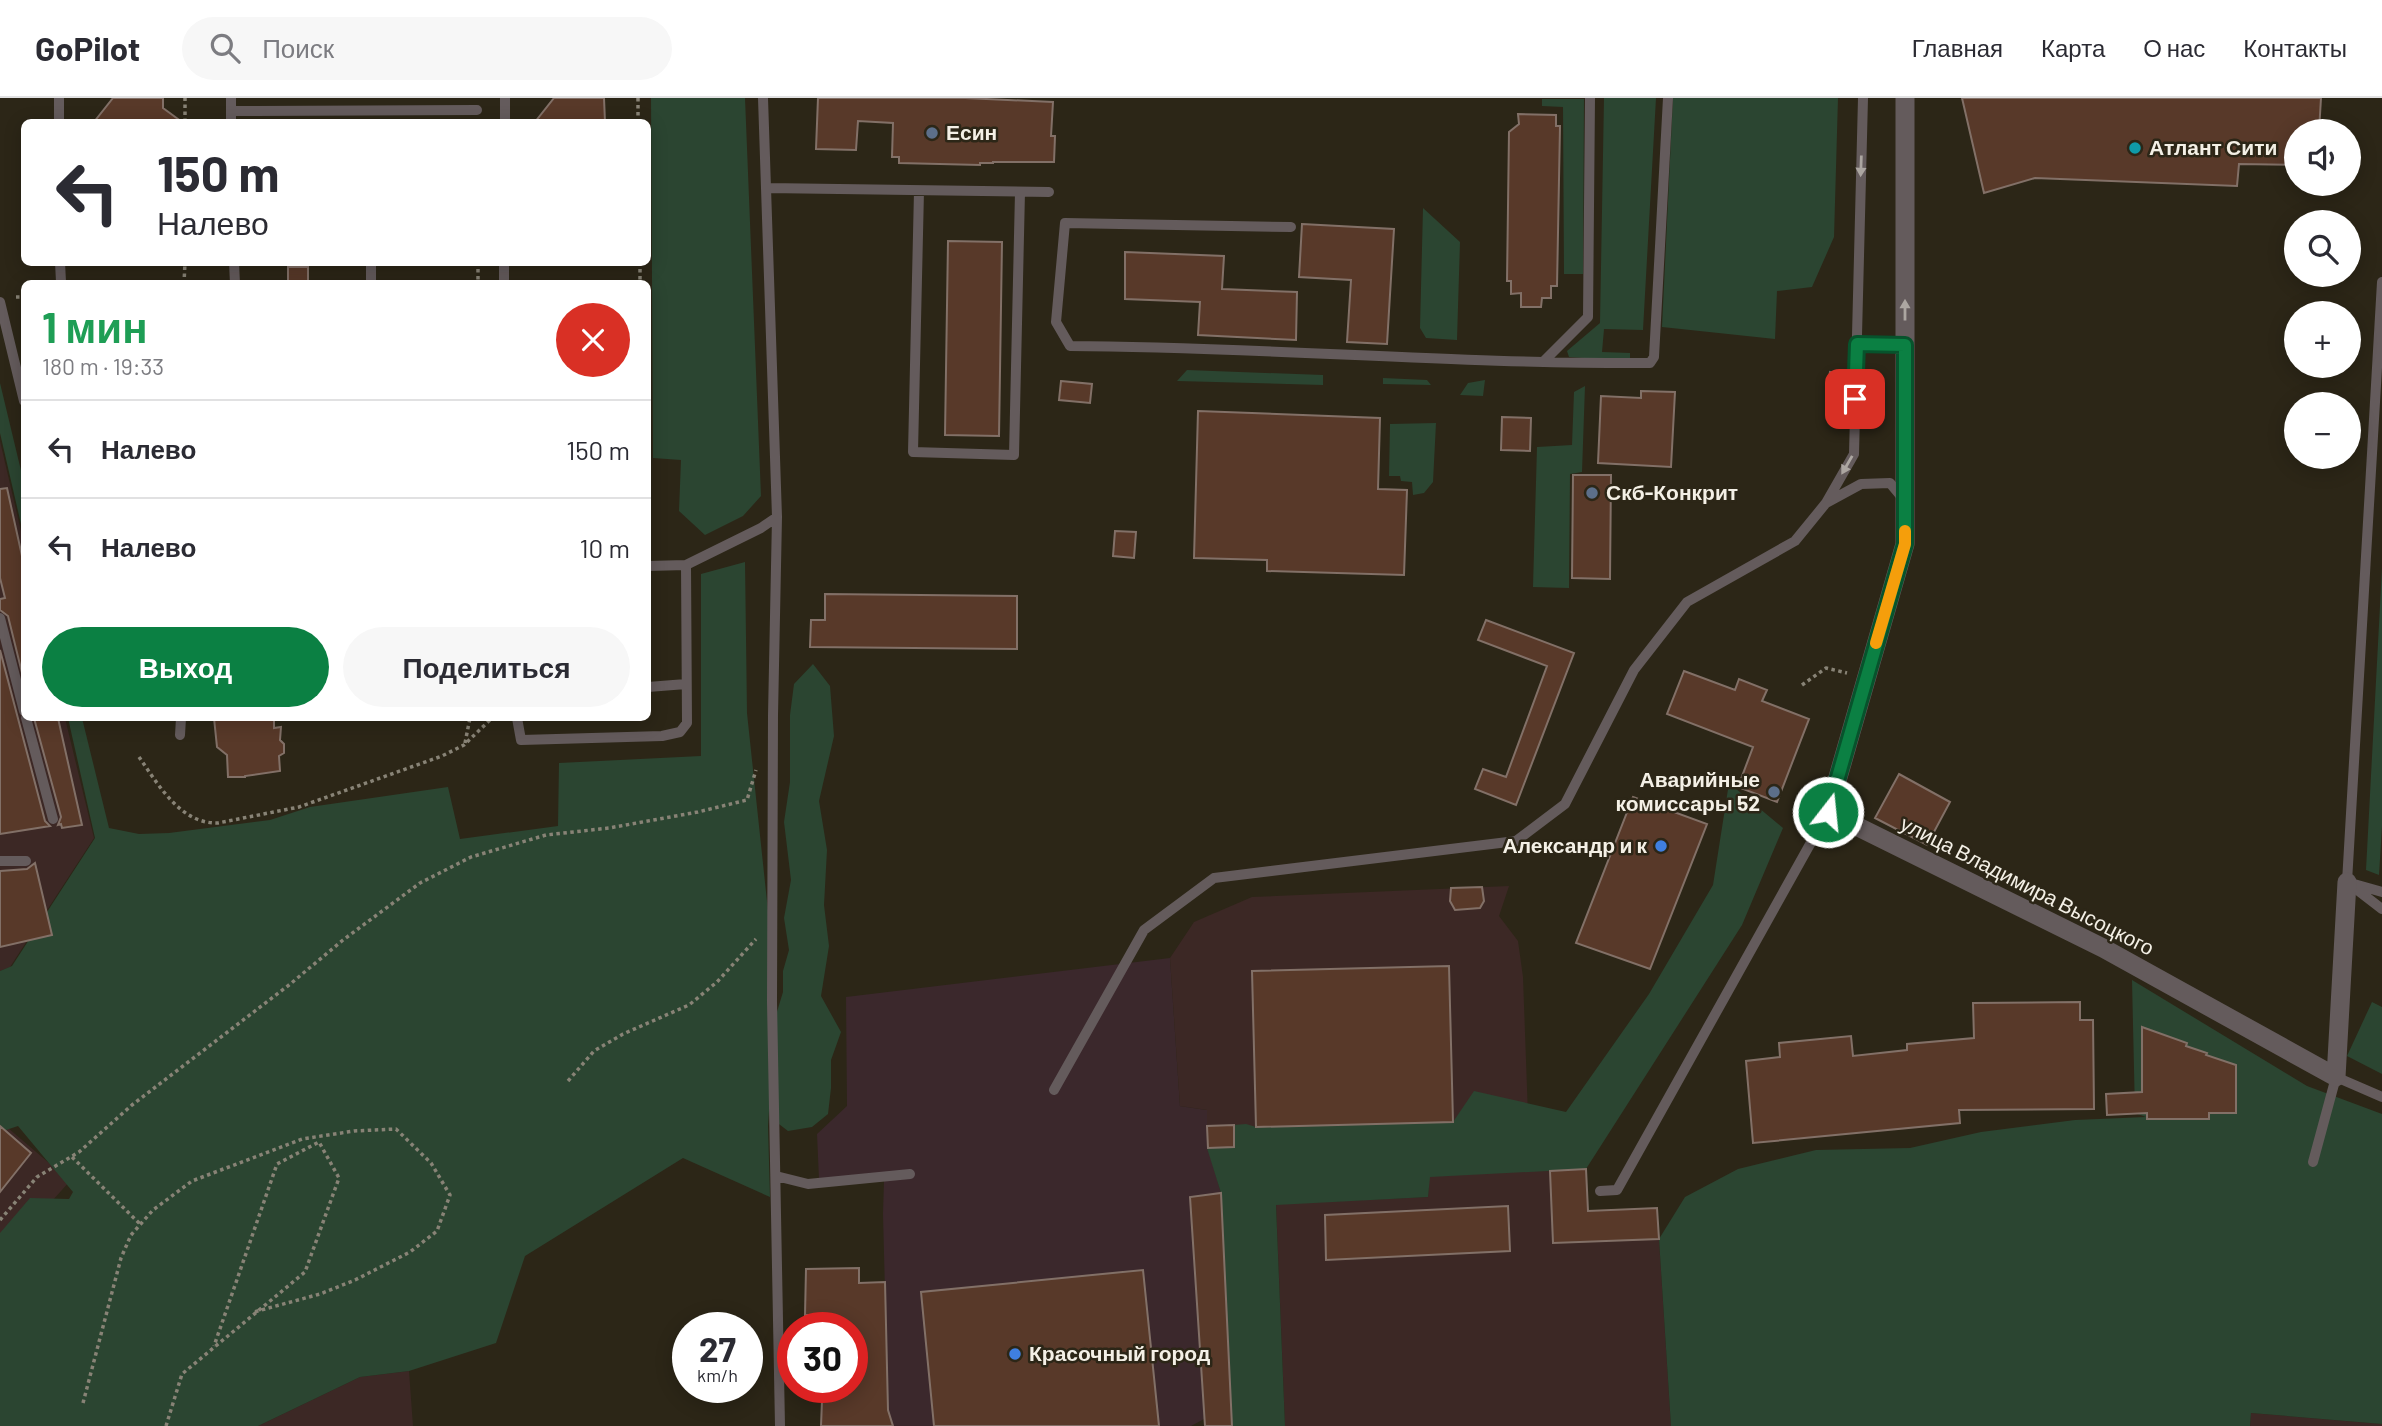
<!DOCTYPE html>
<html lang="ru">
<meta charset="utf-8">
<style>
body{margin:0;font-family:Barlow,sans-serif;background:#f7f7f7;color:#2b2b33;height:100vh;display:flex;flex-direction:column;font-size:26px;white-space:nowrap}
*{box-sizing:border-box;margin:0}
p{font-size:23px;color:#7c7c81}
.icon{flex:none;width:38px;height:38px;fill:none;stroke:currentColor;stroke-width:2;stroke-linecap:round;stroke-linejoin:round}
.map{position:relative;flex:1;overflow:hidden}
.drawer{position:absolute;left:21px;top:182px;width:630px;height:441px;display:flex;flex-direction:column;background:#fff;border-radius:10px;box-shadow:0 4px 18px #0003}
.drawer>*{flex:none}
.banner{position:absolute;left:21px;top:21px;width:630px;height:147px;border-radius:10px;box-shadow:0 4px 18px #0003;background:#fff;color:#2b2b33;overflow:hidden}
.tools{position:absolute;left:2284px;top:21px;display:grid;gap:14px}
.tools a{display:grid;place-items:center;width:77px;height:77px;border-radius:50%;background:#fff;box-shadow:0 4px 18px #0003;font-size:35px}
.speed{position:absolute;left:672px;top:1214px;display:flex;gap:14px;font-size:35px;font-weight:700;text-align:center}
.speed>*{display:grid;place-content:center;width:91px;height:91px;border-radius:50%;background:#fff;box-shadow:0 4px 18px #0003;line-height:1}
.speed small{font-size:18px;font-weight:400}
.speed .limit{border:10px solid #d22;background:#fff;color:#111}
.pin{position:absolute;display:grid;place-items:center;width:60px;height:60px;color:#fff;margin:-30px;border-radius:14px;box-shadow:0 4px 10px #0006}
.me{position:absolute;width:77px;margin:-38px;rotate:16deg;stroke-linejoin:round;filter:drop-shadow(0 0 5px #0008)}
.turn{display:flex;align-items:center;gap:24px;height:147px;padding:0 21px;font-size:32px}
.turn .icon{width:91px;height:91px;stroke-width:2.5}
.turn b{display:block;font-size:49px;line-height:60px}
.round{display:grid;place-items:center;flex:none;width:74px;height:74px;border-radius:37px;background:#f7f7f7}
.headline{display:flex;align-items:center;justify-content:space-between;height:119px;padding:0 21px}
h1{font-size:42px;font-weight:700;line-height:52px;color:#1e9e55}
.primary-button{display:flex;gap:14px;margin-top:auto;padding:14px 21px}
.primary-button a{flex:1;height:80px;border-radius:42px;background:#0b8043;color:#fff;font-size:28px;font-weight:700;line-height:80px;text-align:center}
.primary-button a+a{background:#f7f7f7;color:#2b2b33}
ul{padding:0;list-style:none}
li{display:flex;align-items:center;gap:21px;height:98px;padding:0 21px;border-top:2px solid #e1e1e2}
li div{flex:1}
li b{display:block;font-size:26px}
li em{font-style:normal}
header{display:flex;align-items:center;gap:42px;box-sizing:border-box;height:98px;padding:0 35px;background:#fff;border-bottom:2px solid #e1e1e2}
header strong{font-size:33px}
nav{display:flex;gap:38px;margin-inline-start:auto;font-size:24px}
.search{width:490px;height:63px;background:#f7f7f7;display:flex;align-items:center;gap:18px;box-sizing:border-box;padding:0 24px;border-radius:38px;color:#7c7c81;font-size:26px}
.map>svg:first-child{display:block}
.commercial{fill:#3b282c}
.industrial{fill:#3c2825}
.green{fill:#2b4531}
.building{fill:#583929;stroke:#827067;stroke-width:2}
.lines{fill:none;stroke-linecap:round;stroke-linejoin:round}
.path{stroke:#888376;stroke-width:3.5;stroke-dasharray:3.5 3.5;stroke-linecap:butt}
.service{stroke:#645b5c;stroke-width:10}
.minor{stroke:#645b5c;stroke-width:19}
.oneway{fill:#aca6a1}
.route-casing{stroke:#07532c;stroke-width:18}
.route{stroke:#0b8043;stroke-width:12}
.slow{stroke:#f59e0b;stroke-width:12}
.service-dot{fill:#5c6f8a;stroke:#2c2617;stroke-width:2.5}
.culture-dot{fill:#0f9aa8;stroke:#2c2617;stroke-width:2.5}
.shop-dot{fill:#3f7fe0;stroke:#2c2617;stroke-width:2.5}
.labels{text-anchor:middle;stroke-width:5;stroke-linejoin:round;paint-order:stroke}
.poi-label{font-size:21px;font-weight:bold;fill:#f4f0e6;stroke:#2c2617;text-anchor:start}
.street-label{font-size:21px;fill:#f4f0e6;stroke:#2c2617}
</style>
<header>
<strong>GoPilot</strong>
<div class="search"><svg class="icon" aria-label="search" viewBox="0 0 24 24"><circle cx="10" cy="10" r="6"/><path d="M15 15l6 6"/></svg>Поиск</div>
<nav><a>Главная</a><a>Карта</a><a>О нас</a><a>Контакты</a></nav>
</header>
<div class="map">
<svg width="2382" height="1328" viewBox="0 0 2382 1328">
<rect width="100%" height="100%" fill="#2c2617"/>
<path class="commercial" d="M1170,860L1180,1008L1207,1012L1208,1050L1221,1095L1190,1100L1204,1321L1191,1328H893L888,1312L883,1116L884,1083L819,1081L817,1036L847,1008L846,899Z"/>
<path class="industrial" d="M0,343L24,446V620H65L94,740L10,869L0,873Z
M1509,788L1499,818L1518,843L1523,879L1530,1073L1586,1071L1588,1113L1657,1110L1671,1328H1285L1276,1106L1428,1099L1429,1080L1233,1027L1207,1028V1012L1180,1008L1170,860L1194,824L1252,799Z
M1,1024L70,1083L0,1161V1026Z
M409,1273L413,1328H258L360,1279Z
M2251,1315L2382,1326V1328H2250Z"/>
<path class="green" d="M651,0H745L761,398L743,418L705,437L679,413L681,362L653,360Z
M1604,0H1656L1643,232L1604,231L1602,254L1630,255V263L1569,259L1567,253L1600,225Z
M1673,0H1838L1834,139L1812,189L1777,193L1775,241L1662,229Z
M1542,1H1584L1583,176H1564L1563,9L1542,8Z
M1423,110L1460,144L1457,242L1426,240L1420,230Z
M1187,272L1323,277V287L1177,283Z
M1383,280L1427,282L1431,287L1383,286Z
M1485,282L1483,298L1460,297L1468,285Z
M0,285L24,385V439L0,335Z
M1585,288L1582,374L1570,376L1569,490L1533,489L1537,349L1572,347L1574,294Z
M1436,325L1433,384L1424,395L1413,397L1412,384L1401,383L1400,378H1389L1390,326Z
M745,464L747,615L776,888V917L783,894V873L789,852L784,820L791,782L784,724L790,684V617L794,586L813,566L830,588L834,638L819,703L827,752L824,807L829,848L821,898L841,934L831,962V990L828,1016L812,1029L788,1033L775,1023L770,998L768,1028L770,1099L683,1060L525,1158L496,1245L409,1273L360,1279L258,1328H0V1135L30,1100L69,1101L73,1094L18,1028L0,1034V873L12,868L95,740L68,620H82L109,730L139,736L169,735L270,722L310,709L448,689L460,741L558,728L559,665L701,658V476Z
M2382,470V728L2379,777L2366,772Z
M1729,685L1783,730L1742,827L1586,1071L1430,1079L1428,1099L1276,1107L1285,1328H1232L1221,1095L1207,1050L1234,1049V1027L1246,1026L1256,1029L1453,1024L1474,993L1566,1014L1649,896L1713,787Z
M2132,882L2307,988L2382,1016V1326L2251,1315L2250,1328H1671L1659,1141L1685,1099L1738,1071L1816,1052L1910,1050L1981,1034L2075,1022L2146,1019L2135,1015Z
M2372,904L2382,909V976L2347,958Z"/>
<path class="building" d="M113,0H163V10L182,24H94Z
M554,0H604L605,24H535Z
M818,0H965L1053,4L1051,38H1055L1054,64H993V65H980V67L899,65V59H892L893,25L858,23L856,52L816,51Z
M1962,0H2321L2319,33H2296V67L2239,66L2237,88L2035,80L1984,95Z
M1518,16L1556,17V28H1560L1557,188H1551V200H1542L1541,209H1521V195L1511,196V183H1507L1509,34L1519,26Z
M1302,126L1394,131L1387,246L1347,244L1351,182L1299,179Z
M948,143L1002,144L999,338L945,337Z
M1125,154L1224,158L1222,191L1297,194L1296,242L1198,237L1200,204L1125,201Z
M288,169H308V186H288Z
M1830,274L1847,277L1844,295L1827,292Z
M1061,283L1092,286L1090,305L1059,302Z
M1641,293L1675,294L1671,369L1598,365L1601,298L1641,300Z
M1198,313L1380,320L1378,391L1407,392L1404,477L1267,473V462L1194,460Z
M1502,319L1531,320L1530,353L1501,352Z
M1573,377H1611L1610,481L1572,480Z
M7,390L24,467V583L8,518L0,512V501L5,500L0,480V391Z
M1115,433L1136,434L1134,460L1113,458Z
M825,496L1017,498V551L810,549L811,522H825Z
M1486,522L1574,555L1516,707L1475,691L1483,671L1506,679L1547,568L1478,542Z
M0,552L45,723L50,728L0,736Z
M1684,573L1735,592L1739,581L1767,592L1762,603L1809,621L1777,704L1738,689L1753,649L1667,616Z
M34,620H58L82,727L62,730L61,726L58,727L61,719Z
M214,620H274V630L281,629L280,642L284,646V655L279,658L280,673L245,678V679H228L227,657L217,649Z
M1899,676L1950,704L1927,747L1875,720Z
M1633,699L1707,726L1650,871L1576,845Z
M35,765L52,837L0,849V773L27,771Z
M1482,789L1484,803L1480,810L1455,812L1450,803L1451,790Z
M1449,868L1453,1024L1256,1029L1252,873Z
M2080,904V922H2093L2094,1011L1959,1012L1960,1025L1753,1045L1746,963L1780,959L1779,945L1851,938L1853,958L1907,952V946L1974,940L1973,905Z
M2142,929L2187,945L2186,948L2207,955L2206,957L2236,967V1015H2209V1021H2147V1015L2107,1017L2106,996L2142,994Z
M1234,1027V1049L1208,1050L1207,1028Z
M0,1028L31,1055L0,1094Z
M1586,1071L1588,1113L1657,1110L1659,1141L1553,1145L1550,1073Z
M1221,1095L1232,1328H1205L1190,1099Z
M1508,1108L1510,1153L1326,1162L1325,1117Z
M859,1170V1185L885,1184L888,1312L893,1328H821L822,1303H828L827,1290H852V1230H824V1217H805L806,1171Z
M1143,1172L1159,1328H934L921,1194Z"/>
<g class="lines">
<path class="path" d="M638,0V24
M185,24V0
M478,164V186
M640,164V186
M184,186L185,164
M16,199H24
M1802,587L1826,570L1847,575
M465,645L470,620
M139,659C158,686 180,726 218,725L299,709L442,658L464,647L492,620
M568,983L594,953L623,936L689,907L717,884L756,841
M72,1059L140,1126
M0,1122L37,1079L79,1054L132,1007L289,887L343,842L420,785L471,759L546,737L609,730L698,714L747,702L756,672
M83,1305L121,1160L131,1137L153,1112L192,1083L302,1041L354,1033L396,1031L431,1065L450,1097L437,1133L410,1154L355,1182L320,1196L254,1214
M166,1328L182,1276L305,1174L339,1080L319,1044L277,1066L214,1248"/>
<path class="service" d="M59,0V24
M231,0V24
M231,13L477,12
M505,24V0
M767,90L1049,94
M919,93L913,354L1014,357L1020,94
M1291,129L1065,125L1056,224L1070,248C1263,249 1457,266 1650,265L1654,259L1668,0
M60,164L61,184
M234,164L235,186
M2382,184L2347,784L2382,811
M371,186V164
M504,186V164
M0,204L24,303
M1857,246L1905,247
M1545,262L1588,219L1590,0
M1826,405L1861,386L1890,385L1905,403
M777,419L773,617L772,904L780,1328
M648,468L686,467
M0,520L24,613
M648,589L686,586
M26,620L53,721
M517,620L521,642L662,638L680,634L687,625L686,467L761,430L777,419L763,0
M180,637L181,620
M0,763H26
M2354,786L2382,794
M1054,992L1144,832L1214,780L1516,743L1565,706L1634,572L1687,504L1795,443L1826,405L1854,356L1863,0
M2313,1064L2336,979L2382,999
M776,1078L808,1086L910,1076
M1600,1093L1617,1092L1828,714"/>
<path class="minor" d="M1905,0V446L1828,714L2103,850L2336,979L2347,784"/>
</g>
<defs><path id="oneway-solid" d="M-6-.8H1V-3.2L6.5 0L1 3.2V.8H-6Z" transform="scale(1.75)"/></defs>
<g class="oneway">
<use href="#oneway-solid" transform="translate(1861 68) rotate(92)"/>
<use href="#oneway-solid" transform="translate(1905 212) rotate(-90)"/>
<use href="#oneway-solid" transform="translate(1847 367) rotate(120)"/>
</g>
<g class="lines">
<g class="route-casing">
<path id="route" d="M1828,714L1905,446V247L1857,246L1855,301"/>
</g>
<use href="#route" class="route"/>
<path class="slow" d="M1876,545L1905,446V433"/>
</g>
<g class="service-dot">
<circle cx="932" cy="35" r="7"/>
<circle cx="1592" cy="395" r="7"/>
<circle cx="1774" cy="694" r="7"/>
</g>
<circle class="culture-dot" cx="2135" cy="50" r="7"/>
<g class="shop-dot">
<circle cx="1661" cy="748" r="7"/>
<circle cx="1015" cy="1256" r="7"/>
</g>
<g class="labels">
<g class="poi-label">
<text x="946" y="42">Есин</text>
<text x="2149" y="57">Атлант Сити</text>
<text x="1606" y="402">Скб-Конкрит</text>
<text x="1760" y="689" text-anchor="end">Аварийные<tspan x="1760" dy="24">комиссары 52</tspan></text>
<text x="1647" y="755" text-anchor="end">Александр и к</text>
<text x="1029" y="1263">Красочный город</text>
</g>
<g class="street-label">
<text transform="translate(2027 788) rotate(27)" y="7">улица Владимира Высоцкого</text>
</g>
</g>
</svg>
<div class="tools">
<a><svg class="icon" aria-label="sound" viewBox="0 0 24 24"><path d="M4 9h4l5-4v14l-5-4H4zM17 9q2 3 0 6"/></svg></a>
<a><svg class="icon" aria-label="search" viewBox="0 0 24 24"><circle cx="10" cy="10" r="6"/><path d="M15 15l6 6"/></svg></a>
<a>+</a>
<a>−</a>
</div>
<div class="speed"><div>27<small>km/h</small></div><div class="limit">30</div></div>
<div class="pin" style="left:1855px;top:301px;background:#d93025"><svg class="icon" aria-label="arrive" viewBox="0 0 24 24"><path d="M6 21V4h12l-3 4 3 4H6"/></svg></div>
<svg class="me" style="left:1828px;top:714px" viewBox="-20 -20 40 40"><circle r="17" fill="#0b8043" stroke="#fff" stroke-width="3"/><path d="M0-11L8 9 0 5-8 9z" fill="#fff"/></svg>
<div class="banner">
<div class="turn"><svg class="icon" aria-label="left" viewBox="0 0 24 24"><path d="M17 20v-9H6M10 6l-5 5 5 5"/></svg><div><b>150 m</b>Налево</div></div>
</div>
<section class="drawer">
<div class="headline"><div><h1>1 мин</h1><p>180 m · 19:33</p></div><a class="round" style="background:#d93025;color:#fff"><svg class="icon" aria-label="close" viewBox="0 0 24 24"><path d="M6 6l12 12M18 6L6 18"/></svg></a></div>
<ul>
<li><svg class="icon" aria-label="left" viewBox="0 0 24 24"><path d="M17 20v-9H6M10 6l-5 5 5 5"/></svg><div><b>Налево</b></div><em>150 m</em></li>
<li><svg class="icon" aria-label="left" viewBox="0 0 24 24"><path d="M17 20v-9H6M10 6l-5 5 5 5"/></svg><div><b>Налево</b></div><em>10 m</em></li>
</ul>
<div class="primary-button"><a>Выход</a><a>Поделиться</a></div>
</section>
</div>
